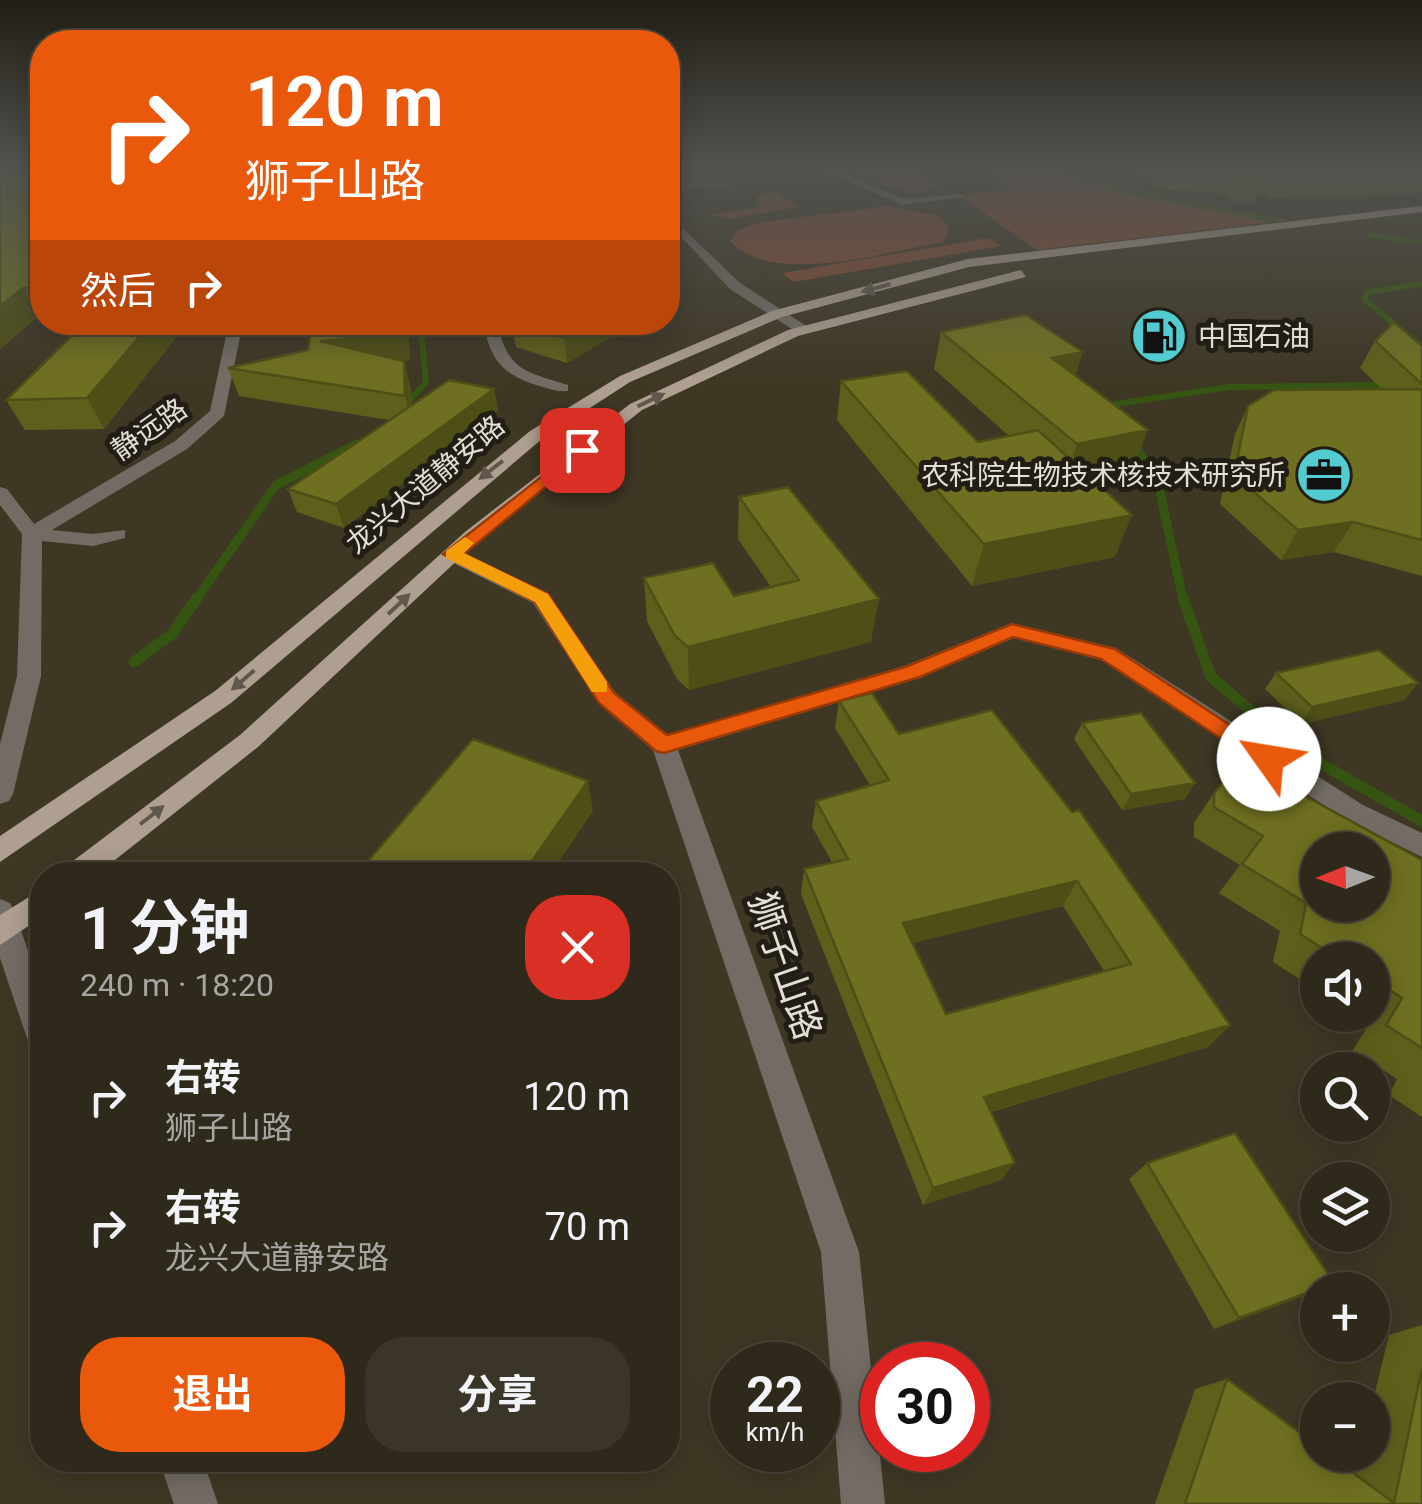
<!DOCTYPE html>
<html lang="zh">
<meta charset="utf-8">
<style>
body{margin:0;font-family:Roboto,"Noto Sans SC",sans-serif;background:#3a3528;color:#f1f3f6;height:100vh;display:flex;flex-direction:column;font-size:38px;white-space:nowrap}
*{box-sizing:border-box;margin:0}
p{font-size:32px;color:#a7a6a3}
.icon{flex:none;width:55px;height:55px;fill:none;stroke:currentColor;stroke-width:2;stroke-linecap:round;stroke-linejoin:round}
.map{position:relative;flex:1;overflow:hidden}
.drawer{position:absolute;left:30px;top:862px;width:650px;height:610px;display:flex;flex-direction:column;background:#2e291b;border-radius:40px;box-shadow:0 5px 25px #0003,0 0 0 2px #49453a}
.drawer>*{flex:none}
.banner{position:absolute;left:30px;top:30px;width:650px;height:305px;border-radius:40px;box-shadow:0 5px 25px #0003,0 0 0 2px #49453a;background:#ea580c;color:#fff;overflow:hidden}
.needle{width:65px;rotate:269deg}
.buttons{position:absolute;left:1300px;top:832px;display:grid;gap:20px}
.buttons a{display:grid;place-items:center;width:90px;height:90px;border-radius:50%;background:#2e291b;box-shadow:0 5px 25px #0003,0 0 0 2px #49453a;font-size:50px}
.speed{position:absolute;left:710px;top:1342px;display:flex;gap:20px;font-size:50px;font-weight:700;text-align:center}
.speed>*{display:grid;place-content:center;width:130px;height:130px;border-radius:50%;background:#2e291b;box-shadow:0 5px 25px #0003,0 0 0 2px #49453a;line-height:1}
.speed small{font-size:25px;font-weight:400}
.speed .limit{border:15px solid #d22;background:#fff;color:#111}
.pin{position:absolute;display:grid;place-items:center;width:85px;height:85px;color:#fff;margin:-42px;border-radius:20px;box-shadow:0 5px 15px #0006}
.me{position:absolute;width:110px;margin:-55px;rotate:302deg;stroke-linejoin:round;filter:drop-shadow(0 0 8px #0008)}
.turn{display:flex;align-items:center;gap:35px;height:210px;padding:0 50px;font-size:45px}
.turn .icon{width:130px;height:130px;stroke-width:2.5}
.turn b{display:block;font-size:70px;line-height:85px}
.then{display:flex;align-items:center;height:95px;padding:0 50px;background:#0003;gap:20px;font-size:38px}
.round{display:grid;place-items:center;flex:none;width:105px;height:105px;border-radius:40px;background:#3a3528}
.overview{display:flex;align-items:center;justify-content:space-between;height:170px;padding:0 50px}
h1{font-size:60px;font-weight:700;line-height:75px}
.button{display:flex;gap:20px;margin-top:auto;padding:20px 50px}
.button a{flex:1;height:115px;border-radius:40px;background:#ea580c;color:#fff;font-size:40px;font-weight:700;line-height:115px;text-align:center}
.button a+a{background:#3a3528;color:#f1f3f6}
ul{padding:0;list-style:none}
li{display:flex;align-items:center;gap:30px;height:130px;padding:0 50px}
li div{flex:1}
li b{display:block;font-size:38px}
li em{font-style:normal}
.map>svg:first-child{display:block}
.green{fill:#824931}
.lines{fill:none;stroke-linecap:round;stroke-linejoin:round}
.stream-far3{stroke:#365513;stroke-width:5}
.stream-far2{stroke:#365513;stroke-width:6}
.stream-far1{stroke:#365513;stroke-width:9}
.stream{stroke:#365513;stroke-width:11}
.minor{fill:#736c65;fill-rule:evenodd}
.major{fill:#ae9f90;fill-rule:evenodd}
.wall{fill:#5f5f1c;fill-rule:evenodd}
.shaded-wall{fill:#4e4e17}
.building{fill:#6f6f21;stroke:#4e4e17;stroke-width:2.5;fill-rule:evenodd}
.oneway{fill:#61584d}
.route{fill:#ea580c;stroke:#983908;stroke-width:2.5}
.slow{fill:#f59e0b}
.labels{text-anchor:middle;stroke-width:10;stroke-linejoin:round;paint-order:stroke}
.far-poi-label{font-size:28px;fill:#e4dfd4;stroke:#221e16;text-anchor:start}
.far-street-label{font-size:28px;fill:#e4dfd4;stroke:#221e16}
.near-street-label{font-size:38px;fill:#e4dfd4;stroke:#221e16}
</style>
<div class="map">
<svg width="1422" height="1504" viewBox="0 0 1422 1504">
<rect width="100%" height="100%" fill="#3e3724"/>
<path class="green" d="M843,167H913L939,189L908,193Z
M984,167H1052L1157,195L1288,220L1037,250L958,195L1012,189Z
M776,191L799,207L730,219L709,215L754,208L760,205L755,196Z
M889,206L938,216L949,227L944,242C888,251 773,288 730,241L737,231L756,223Z
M988,238L1002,246L793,282L782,273Z"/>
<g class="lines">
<path class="stream-far3" d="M1039,167L1143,195L1277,221
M1370,235L1422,243"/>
<path class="stream-far2" d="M1422,284L1368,292L1364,299L1422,347
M402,409L426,382L420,322
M1118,419L1116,404L1229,387L1390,385"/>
<path class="stream-far1" d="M1133,443L1158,482L1183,600
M196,600L276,485L357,444"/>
<path class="stream" d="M1183,598L1211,677L1300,752L1422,821
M134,662L172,634L197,598"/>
<path class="minor" d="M816,167H829L903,199L961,194L966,197L902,205Z
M668,214L740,283L808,327V333H798L730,289L668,223Z
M229,322H243L224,416L187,449L52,530L93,534L125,530V538L93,546L42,541L41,676L13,794L9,801L0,804V744L17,676L22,534L0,505V487L7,489L34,524L175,441L210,411Z
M483,322H497C508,371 524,371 568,385V391C556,392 547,388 536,385C501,374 490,358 483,322Z
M452,549L548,593L615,692L668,735L904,666L1012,623L1116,648L1363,805L1422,833V857L1345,819L1101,659L1014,638L920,678L678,750L859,1252L885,1504H841L821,1252L653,750L599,704L533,603L445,559L442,555Z
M0,899L10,903L15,912L42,993V1055L31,1050L0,958Z
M159,1460H203L218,1504H174Z"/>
<path class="major" d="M1422,206V212L969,267L782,317L630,382L542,439L231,703L0,862V836L215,691L530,431L620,376L772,311L968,259Z
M1021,270L1026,277L798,336L642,410L479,540L258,747L96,875H61L65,867L240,735L465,532L630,404L788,330Z
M42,889V917L0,945V915Z"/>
</g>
<path class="wall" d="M42,167V316H38L0,349Z
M668,167H813L812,180L676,189L668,175Z
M1131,167H1422V189L1418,193L1270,198L1261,192L1254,201H1231L1219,192L1153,189L1147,178H1137Z
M188,322L104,429L25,430L6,400L71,337L66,328Z
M312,322H408L410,360L403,361L411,389L412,405L494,389L498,411L344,528L297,512L288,489L389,420L239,396L228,368L308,350Z
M511,322H636L567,363L516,347Z
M941,332L1076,376L1132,471L1092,479L1115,557L972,586L837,420L841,381L978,442L1009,436L934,369Z
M1375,341L1422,346V576L1334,552L1281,560L1220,504L1235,434L1248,406L1382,389L1360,368Z
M739,497L871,642L689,690L677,679L647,621L644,578L734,596L771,587L738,539Z
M1276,673L1405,700L1301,724L1265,689Z
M839,701L899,734L992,710L1230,1025L1208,1047L991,1112L1001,1180L923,1205L801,894L804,869L832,862L812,827L816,801L870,785L835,728ZM1063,906L1104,971L946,1014L912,943Z
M1082,723L1185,799L1122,810L1074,739Z
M1214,793L1422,860V1117L1389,1095L1397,1079L1353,1050L1369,1024L1355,1015H1372V960H1318V991L1273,962L1280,931L1219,893L1240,865L1194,837V823Z
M1147,1163L1306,1295L1214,1329L1129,1179Z
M1422,1325V1504H1155L1195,1389L1227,1379L1356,1475L1360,1455H1372V1404L1389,1335Z"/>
<path class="shaded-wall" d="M761,167H813L812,180L676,189V173Z
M928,167H979L928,170Z
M1267,177L1261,192L1254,201L1260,186Z
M680,273V297L668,304V280Z
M23,288L38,316L0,349V306Z
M152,322H188L104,429L87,398Z
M403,322H408L410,360L329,368L320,341Z
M592,322H636L567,363L564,338Z
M1083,352L1071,390L1052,358Z
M404,361L411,389L413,424L405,396Z
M494,389L498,411L344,528L336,504Z
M1148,430L1132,471L1064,485L1077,444Z
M1132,515L1115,557L972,586L984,544Z
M1353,522L1334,552L1281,560L1298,530Z
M879,599L871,642L689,690L688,647Z
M1418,683L1405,700L1301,724L1312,707Z
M588,781L593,811L550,875H522Z
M1195,783L1185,799L1122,810L1131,794Z
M1077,881L1063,906L895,947L903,923Z
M1230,1025L1208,1047L972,1117L984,1097Z
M1015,1163L1001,1180L923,1205L933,1188Z
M1334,1283L1306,1295L1214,1329L1239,1318Z"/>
<path class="building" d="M0,167H42V288H23L0,306Z
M672,167H761L676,173Z
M1153,167H1422V175H1420L1422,178L1276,183L1267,177L1260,186H1237L1225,178L1158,175Z
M668,272L680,273L668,280Z
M1026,315L1083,352L1052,358L1148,430L1077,444L941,332Z
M71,322H152L87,398L6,400L81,327L66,328Z
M312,322H403V333L320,341L404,361L405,396L228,368L308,350Z
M514,322H592L564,338Z
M1394,322L1422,346V384L1375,341Z
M907,371L978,442L1038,430L1132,515L984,544L841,381Z
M449,380L494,389L336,504L288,489Z
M1422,389V540L1353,522L1298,530L1234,475L1248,406L1274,390Z
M788,487L879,599L688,647L675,636L644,578L713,563L734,596L799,580L739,497Z
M1379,650L1418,683L1312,707L1276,673Z
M872,693L899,734L992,710L1072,812L1079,810L1230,1025L984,1097L1015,1163L933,1188L804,869L848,859L816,801L889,780L839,701ZM1077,881L1131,964L946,1014L903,923Z
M1141,713L1195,783L1131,794L1082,723Z
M473,739L588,781L522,875H356Z
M1241,761L1422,860V1048L1386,1025L1402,998L1372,979V960H1341L1300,934L1306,903L1242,864L1263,836L1214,807V793ZM1318,850H1372V905H1318Z
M1235,1133L1334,1283L1239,1318L1147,1163Z
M1422,1368V1504H1185L1227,1379L1318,1446V1455H1329L1394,1503Z"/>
<defs><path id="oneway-solid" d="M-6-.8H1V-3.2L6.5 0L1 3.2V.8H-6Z" transform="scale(2.5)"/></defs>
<g class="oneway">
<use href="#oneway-solid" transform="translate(876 288) rotate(165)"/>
<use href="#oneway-solid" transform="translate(651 400) rotate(-26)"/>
<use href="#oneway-solid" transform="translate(491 470) rotate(142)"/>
<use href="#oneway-solid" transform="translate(399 604) rotate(-43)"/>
<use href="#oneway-solid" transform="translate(243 680) rotate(139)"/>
<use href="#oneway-solid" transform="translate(152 815) rotate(-38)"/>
</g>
<linearGradient id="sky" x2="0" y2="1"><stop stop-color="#221e14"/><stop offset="0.44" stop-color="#525350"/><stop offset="1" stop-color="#525350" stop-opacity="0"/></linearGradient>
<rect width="1422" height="378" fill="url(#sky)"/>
<path class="route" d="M582,445L590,450L587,453L464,554L548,594L614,693L667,735L905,667L1012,624L1115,649L1281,759L1269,768L1261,765L1101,659L1013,637L920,677L664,753L656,751L599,703L535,602L443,554Z"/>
<path class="slow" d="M465,537L474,543L464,553L548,594L607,682V692H592L535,602L446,558V551Z"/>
<defs>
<g id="fuel-disc" transform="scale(2.875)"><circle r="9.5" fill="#52ccd0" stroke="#221e16"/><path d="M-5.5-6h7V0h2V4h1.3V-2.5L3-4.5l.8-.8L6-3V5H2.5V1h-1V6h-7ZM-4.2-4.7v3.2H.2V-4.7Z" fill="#111"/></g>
<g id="office-disc" transform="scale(2.875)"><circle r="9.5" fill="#52ccd0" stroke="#221e16"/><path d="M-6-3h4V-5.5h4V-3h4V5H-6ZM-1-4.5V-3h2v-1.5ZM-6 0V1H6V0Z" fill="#111"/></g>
</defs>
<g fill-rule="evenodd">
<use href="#fuel-disc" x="1159" y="336"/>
<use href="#office-disc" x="1324" y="475"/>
</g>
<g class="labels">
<g class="far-poi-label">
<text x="1198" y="346">中国石油</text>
<text x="1285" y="485" text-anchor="end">农科院生物技术核技术研究所</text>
</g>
<g class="far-street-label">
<text transform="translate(149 429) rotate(-35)" y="10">静远路</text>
<text transform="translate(425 484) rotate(-40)" y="10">龙兴大道静安路</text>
</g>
<g class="near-street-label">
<text transform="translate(785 966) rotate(71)" y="13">狮子山路</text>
</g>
</g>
</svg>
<div class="buttons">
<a><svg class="needle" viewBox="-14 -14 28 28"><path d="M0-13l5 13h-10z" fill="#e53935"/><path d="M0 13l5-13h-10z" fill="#a7a6a3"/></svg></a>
<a><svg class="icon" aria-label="sound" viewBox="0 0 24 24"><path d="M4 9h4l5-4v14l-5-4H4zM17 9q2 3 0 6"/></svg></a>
<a><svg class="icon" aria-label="search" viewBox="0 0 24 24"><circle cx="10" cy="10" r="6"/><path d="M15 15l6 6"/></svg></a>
<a><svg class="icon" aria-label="layers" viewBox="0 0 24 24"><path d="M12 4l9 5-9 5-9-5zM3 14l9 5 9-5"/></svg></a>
<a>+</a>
<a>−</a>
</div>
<div class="speed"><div>22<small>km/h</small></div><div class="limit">30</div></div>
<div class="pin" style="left:582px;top:450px;background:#d93025"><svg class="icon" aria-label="arrive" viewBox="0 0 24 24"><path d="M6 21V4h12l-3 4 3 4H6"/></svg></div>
<svg class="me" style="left:1269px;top:759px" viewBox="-20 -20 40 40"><circle r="19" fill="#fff"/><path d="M0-13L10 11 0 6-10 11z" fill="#ea580c"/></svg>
<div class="banner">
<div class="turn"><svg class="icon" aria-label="right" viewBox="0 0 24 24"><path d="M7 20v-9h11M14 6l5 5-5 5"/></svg><div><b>120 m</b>狮子山路</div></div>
<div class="then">然后<svg class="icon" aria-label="right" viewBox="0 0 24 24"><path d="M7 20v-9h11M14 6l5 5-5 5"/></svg></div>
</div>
<section class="drawer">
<div class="overview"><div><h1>1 分钟</h1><p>240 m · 18:20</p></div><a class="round" style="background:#d93025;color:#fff"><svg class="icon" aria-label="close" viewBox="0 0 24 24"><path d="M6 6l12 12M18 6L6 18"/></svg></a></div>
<ul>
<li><svg class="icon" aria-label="right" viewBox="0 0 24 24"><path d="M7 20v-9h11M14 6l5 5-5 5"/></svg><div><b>右转</b><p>狮子山路</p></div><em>120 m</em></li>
<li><svg class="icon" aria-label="right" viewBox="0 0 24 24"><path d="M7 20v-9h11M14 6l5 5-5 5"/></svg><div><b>右转</b><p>龙兴大道静安路</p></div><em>70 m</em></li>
</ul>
<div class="button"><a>退出</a><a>分享</a></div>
</section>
</div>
